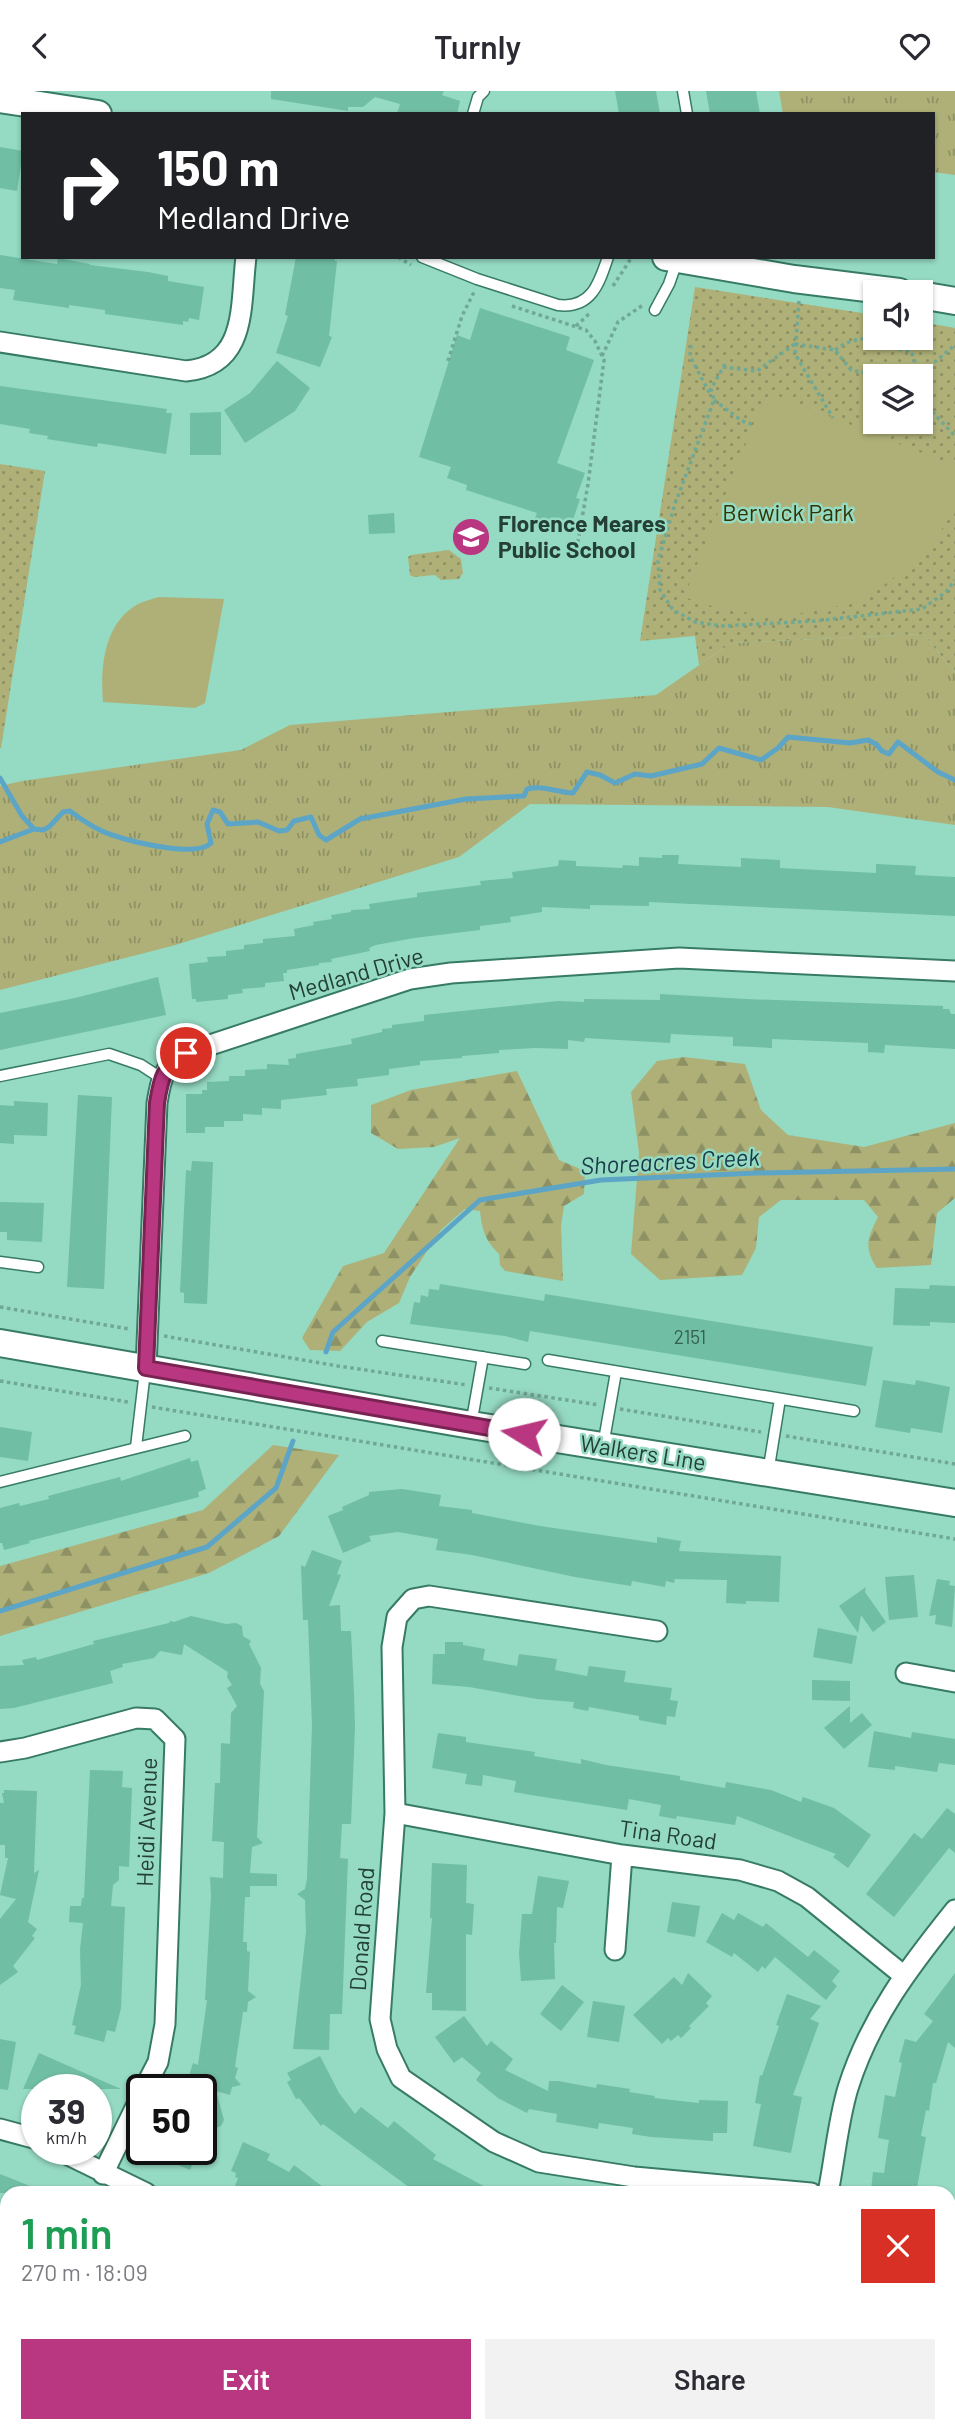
<!DOCTYPE html>
<meta charset="utf-8">
<style>
body{margin:0;font-family:Barlow,sans-serif;background:#f2f2f3;color:#2b2b33;height:100vh;display:flex;flex-direction:column;font-size:26px;white-space:nowrap}
*{box-sizing:border-box;margin:0}
p{font-size:23px;color:#7c7c81}
.icon{flex:none;width:38px;height:38px;fill:none;stroke:currentColor;stroke-width:2;stroke-linecap:round;stroke-linejoin:round}
.map{position:relative;flex:1;overflow:hidden}
.panel{position:absolute;left:0px;top:2095px;width:956px;height:247px;display:flex;flex-direction:column;background:#fff;border-radius:21px 21px 0 0;box-shadow:0 2px 5px #0004}
.panel>*{flex:none}
.hud{position:absolute;left:21px;top:21px;width:914px;height:147px;border-radius:0px;box-shadow:0 2px 5px #0004;background:#202124;color:#fff;overflow:hidden}
.tools{position:absolute;left:863px;top:189px;display:grid;gap:14px}
.tools a{display:grid;place-items:center;width:70px;height:70px;border-radius:0px;background:#fff;box-shadow:0 2px 5px #0004;font-size:35px}
.speed{position:absolute;left:21px;top:1983px;display:flex;gap:14px;font-size:35px;font-weight:700;text-align:center}
.speed>*{display:grid;place-content:center;width:91px;height:91px;border-radius:50%;background:#fff;box-shadow:0 2px 5px #0004;line-height:1}
.speed small{font-size:18px;font-weight:400}
.speed .limit{border:4px solid #111;border-radius:10px;background:#fff;color:#111}
.pin{position:absolute;display:grid;place-items:center;width:60px;height:60px;color:#fff;margin:-30px;border:4px solid #fff;border-radius:50%;box-shadow:0 2px 7px #0007}
.me{position:absolute;width:77px;margin:-38px;rotate:279deg;stroke-linejoin:round;filter:drop-shadow(0 0 5px #0008)}
.turn{display:flex;align-items:center;gap:24px;height:147px;padding:0 21px;font-size:32px}
.turn .icon{width:91px;height:91px;stroke-width:2.5}
.turn b{display:block;font-size:49px;line-height:60px}
.round{display:grid;place-items:center;flex:none;width:74px;height:74px;border-radius:0px;background:#f2f2f3}
.headline{display:flex;align-items:center;justify-content:space-between;height:119px;padding:0 21px}
h1{font-size:42px;font-weight:600;line-height:52px;color:#1e9e55}
.cta{display:flex;gap:14px;margin-top:auto;padding:14px 21px}
.cta a{flex:1;height:80px;border-radius:0px;background:#b93780;color:#fff;font-size:28px;font-weight:600;line-height:80px;text-align:center}
.cta a+a{background:#f2f2f3;color:#2b2b33}
header{display:flex;justify-content:space-between;align-items:center;height:91px;padding:0 21px;background:#fff;font-size:32px;font-weight:600}
.map>svg:first-child{display:block}
.grass{fill:url(#grass-tufts)}
.forest{fill:url(#forest-firs)}
.park{fill:url(#park-dots);fill-rule:evenodd}
.pitch{fill:#aeb078}
.lines{fill:none;stroke-linecap:round;stroke-linejoin:round}
.stream{stroke:#5da5c6;stroke-width:5}
.building{fill:#70bea4}
.lane-casing{stroke:#377b65;stroke-width:13}
.street-casing{stroke:#377b65;stroke-width:23}
.secondary-casing{stroke:#377b65;stroke-width:30}
.path{stroke:#70a894;stroke-width:3.5;stroke-dasharray:3.5 3.5;stroke-linecap:butt}
.lane{stroke:#fff;stroke-width:10}
.street{stroke:#fff;stroke-width:19}
.secondary{stroke:#fff;stroke-width:26}
.route-casing{stroke:#782453;stroke-width:18}
.route{stroke:#b93780;stroke-width:12}
.labels{text-anchor:middle;stroke-width:5;stroke-linejoin:round;paint-order:stroke}
.number-label{font-size:19px;fill:#365f52}
.park-label{font-size:23px;fill:#330;stroke:#95dac2}
.poi-label{font-size:23px;font-weight:bold;fill:#233f36;stroke:#95dac2;text-anchor:start}
.street-label{font-size:23px;fill:#233f36;stroke:#95dac2}
.water-label{font-size:24px;font-style:italic;fill:#183948;stroke:#95dac2}
</style>
<header><svg class="icon" aria-label="back" viewBox="0 0 24 24"><path d="M15 5l-7 7 7 7"/></svg>Turnly<svg class="icon" aria-label="heart" viewBox="0 0 24 24"><path d="M12 20l-8-8c-3-5 5-10 8-4 3-6 11-1 8 4z"/></svg></header>
<div class="map">
<svg width="955" height="2341" viewBox="0 0 955 2341">
<defs>
<pattern id="grass-tufts" width="24" height="20" patternUnits="userSpaceOnUse" patternTransform="scale(1.75)"><rect width="24" height="20" fill="#aeb078"/><path d="M3 7l-1-3M5 7V3M7 7l1-3M15 17l-1-3M17 17v-4M19 17l1-3" fill="none" stroke="#8d9163"/></pattern>
<pattern id="forest-firs" width="22" height="20" patternUnits="userSpaceOnUse" patternTransform="scale(1.75)"><rect width="22" height="20" fill="#aeb078"/><path d="M5 1l3.5 6h-7zM16 11l3.5 6h-7z" fill="#8d9163"/></pattern>
<pattern id="park-dots" width="8" height="8" patternUnits="userSpaceOnUse" patternTransform="scale(1.75)"><rect width="8" height="8" fill="#aeb078"/><path d="M2 2h.1M6 6h.1" fill="none" stroke="#8d9163" stroke-width="1.8" stroke-linecap="round"/></pattern>
</defs>
<rect width="100%" height="100%" fill="#95dac2"/>
<path class="grass" d="M779,0H955V84L933,81V23H783Z
M923,543L955,581V734L828,716L530,713L459,766L172,855L0,899V695L22,690L241,659L290,634L656,604L731,552Z"/>
<path class="forest" d="M684,966L745,973L761,1019L788,1044L864,1056L955,1032V1107L937,1122L931,1174L877,1177C863,1156 868,1146 878,1126L864,1109H781L759,1126L756,1157L742,1184L660,1189L631,1163L639,1062L631,1001L657,970Z
M517,980L559,1069L585,1080L584,1103L564,1115L561,1135L563,1190L505,1180L500,1174L499,1163C485,1149 482,1139 480,1120L465,1118L441,1139L410,1186L399,1212L367,1231L340,1260L310,1259L302,1247L343,1175L384,1162L460,1047L434,1056L398,1058L371,1042V1014L411,999Z
M273,1354L339,1364L279,1445L209,1482L0,1545V1475L203,1419Z"/>
<path class="park" d="M695,196L875,224V247H920L921,231L955,237V581L923,543L731,552L699,574L695,545L640,550ZM875,285H920V331H875Z
M0,373L45,380L1,657H0Z
M449,459L461,468L463,482L459,488L441,489L435,484L414,486L410,484L408,466L411,464Z"/>
<path class="pitch" d="M778,305L955,375V413L931,459L861,511L780,526L721,518L684,506L763,310Z
M159,506L224,508L205,612L195,617L103,611C100,576 104,532 138,513C144,510 152,508 159,506Z"/>
<g class="lines">
<path class="stream" d="M0,687L22,725L34,738
M0,751L34,738L43,739L49,736L63,721L70,720C83,730 96,739 112,744C133,751 196,767 211,752L207,733L213,719L220,721L228,733L258,731L279,740L287,739L294,730L311,726L319,744L326,749L360,728L466,708L524,705L527,698C545,694 555,701 573,702L587,681L600,684L615,692L635,683L651,685L702,673L719,657L761,669L778,657L788,646L850,652L868,649L876,653L882,660L889,663L898,651L938,681L955,689
M326,1261L333,1241L480,1109L601,1089L756,1082L955,1078
M0,1520L207,1456L276,1397L293,1350"/>
</g>
<path class="building" d="M271,0H444L442,4L460,10L457,23H397L400,13L375,6L363,16H348V20L271,8Z
M615,0H656L660,23H619Z
M706,0H756L760,23H710Z
M0,56L23,60L17,100L0,97Z
M0,164L57,173L58,167L90,173V174L148,181L168,185V190L204,196L199,229L189,227L188,231L183,230V234L105,223V219L69,214V217L13,209L15,199L0,197Z
M296,166H335V170H337L329,245L332,246L320,276L276,262L288,225L285,224Z
M480,217L570,246L566,259L594,269L557,372L585,382L576,407L580,408L570,438L535,427L537,422L466,399L467,394L447,387L451,376L419,366L457,244L470,249Z
M277,270L310,297L295,320L245,352L224,319L250,302Z
M0,295L167,318L166,322H172L166,363L98,352L97,356L47,348L48,345L29,342L30,338L0,333Z
M221,321V364H190V322Z
M394,422L395,442L369,443L368,424Z
M662,764H679L678,773L741,776V767L780,769V777L876,782V773L916,775L915,784L955,786V825L649,811V815L590,814V818L542,816V821L510,826L511,831L480,835V839L414,847L376,854L369,857L370,860L331,868L332,871L319,872V874L287,879V882H283L284,890L265,892V896L242,898L243,902L228,904V908L196,911V908H192L189,873L208,871L207,866L226,865V860L244,858V854L263,852V848L295,845L294,838L314,834L313,831L332,828L331,824L351,821V819L370,818L369,813L417,806V802L481,794L480,790L513,787L512,781L558,775L559,769L576,770V775L622,777L623,774L639,775V766L662,767Z
M158,886L166,924L0,959V922L75,907Z
M660,903L746,908L943,915V918H949L951,923H955V958L885,954L884,962L868,961V952L772,948V957L755,956L733,955V946L671,943L670,952L585,947L584,951L568,949V958L536,957L499,959V962L462,965V967L420,970V974L389,978V984L357,988L358,995L326,998L327,1004L281,1009V1018L262,1017V1024L243,1023V1030H224V1036H205V1042H186V1003H202V999H207V991L229,990V985H245V979L267,978V973L289,974L288,968L296,967V963L352,953L351,948L382,941V938L392,937V934L424,930V924L558,910L584,911V908L660,909Z
M78,1004L112,1006L104,1198L67,1196Z
M14,1010L48,1012L47,1045L14,1044V1053L0,1052V1014L14,1015Z
M192,1070L213,1071L207,1213L184,1212V1202L180,1201L186,1079L191,1080Z
M0,1111L44,1112L42,1151L7,1149V1141H0Z
M440,1193L544,1210L545,1203L873,1256L866,1295L530,1240L528,1251L505,1245L410,1233L414,1211L420,1212L421,1204L428,1206L429,1198L439,1199Z
M930,1194L955,1195V1232L930,1231V1235L893,1234L895,1197L929,1198Z
M883,1289L915,1294L916,1289L950,1296L942,1342L911,1337L910,1342L875,1336Z
M0,1336L32,1341L28,1370L0,1366Z
M190,1367L191,1371L198,1369L206,1398L198,1401L199,1406L29,1450L30,1452L4,1459L2,1452H0V1417L19,1412L20,1415L49,1408L48,1405L120,1386L121,1390Z
M402,1398L441,1404L439,1415L472,1419V1422L540,1435L657,1452V1446L681,1450L679,1460L781,1465L779,1511L746,1510V1513L726,1512L727,1489L675,1488L674,1492L666,1490L665,1496L632,1490L631,1495L575,1486L472,1464L436,1459L438,1448L398,1441L369,1445L371,1450L343,1462L328,1425L343,1419L342,1416L369,1404V1401Z
M312,1459L342,1470L337,1483L341,1484L329,1515L340,1514L341,1540H351L354,1603L355,1636L351,1733H342L340,1767L348,1768L342,1923H330L329,1959L293,1958L306,1841L305,1809L297,1803L305,1798L307,1788L312,1634L308,1529H303L301,1474L305,1476Z
M914,1484L918,1526L889,1529L885,1486Z
M937,1488L950,1490L949,1494L955,1495L952,1536L935,1533L936,1524L929,1525Z
M866,1496L865,1501L886,1531L873,1541L861,1524L858,1542L839,1515Z
M191,1525L226,1533L236,1532L242,1535L243,1545L251,1550L249,1553L261,1577L260,1593L264,1600L257,1746L263,1752L252,1756L250,1782L277,1783V1795H250V1806H245L243,1851H247V1860L250,1861L248,1900L256,1906L248,1911L247,1921H243L235,1976L238,1977L235,1987L241,1994L232,1996L230,2004L216,2000L224,2029L221,2035L201,2043V1996L187,1991L193,1972L198,1974L207,1909H205L211,1805L210,1786L223,1787L224,1751L212,1750L215,1692H220L221,1652L230,1653L231,1622L237,1615L227,1597L232,1594L227,1586L228,1581L184,1553L182,1564L160,1560L154,1567L122,1573L123,1576L110,1580L113,1592L14,1617L0,1618V1575L24,1574L22,1569L36,1566L37,1569L94,1553L93,1550L169,1532L170,1530L174,1531Z
M818,1537L857,1545L852,1573L813,1566Z
M445,1551H463V1554L485,1558L483,1569L517,1575L519,1563L557,1568L555,1579L587,1585L589,1575L626,1580L624,1591L672,1597L670,1609L678,1610L675,1626L667,1625L666,1634L639,1629V1625L589,1616L588,1620L573,1617L574,1611L537,1608L469,1596L432,1593L433,1563H445Z
M812,1589L850,1590V1610L812,1609Z
M850,1615V1632L862,1622L872,1634L844,1658L824,1637Z
M874,1640L911,1647L912,1641L955,1648V1674L939,1672L937,1681L895,1675V1679L868,1676Z
M438,1642L466,1646V1651L535,1661L534,1665L581,1673V1668L606,1674L680,1685V1689L725,1697L726,1691L771,1699L801,1711L803,1706L834,1717L871,1744L848,1777L833,1766L836,1763L737,1725L735,1734L677,1725L676,1728L659,1725L661,1714L629,1708L627,1719L531,1704L514,1701L516,1690L483,1684L482,1695L465,1693L467,1683L432,1677Z
M90,1679L123,1680L122,1696L132,1697L129,1776L119,1775V1789L113,1794L111,1815L125,1816L121,1917L115,1941L107,1939L104,1951L74,1943L76,1935L72,1934L81,1894L80,1858L83,1832L69,1831L70,1815H81L82,1807H84Z
M4,1699L37,1700L34,1782L39,1779L28,1831L37,1838L32,1845L35,1847L13,1875L18,1881L0,1894V1828L16,1808L0,1804L8,1767H5V1754H0V1712H4L2,1702H4Z
M947,1717L955,1723V1762L949,1757L894,1826L866,1803L914,1742L922,1748Z
M432,1772L467,1774L466,1812L474,1813L472,1844L466,1843V1920L432,1919V1902H426L432,1827H430Z
M538,1785L569,1790L563,1817L557,1816L556,1852H554L555,1888L521,1890L519,1862L522,1823H532Z
M672,1811L700,1815L695,1846L667,1841Z
M722,1822L734,1829L738,1822L763,1836L766,1832L808,1866L814,1859L840,1880L832,1890L837,1895L826,1909L775,1866L765,1878L762,1875L758,1881L734,1862L732,1866L706,1851Z
M688,1882L712,1905L706,1912L709,1915L689,1935L691,1937L681,1947L678,1944L671,1950L668,1947L662,1953L633,1924L674,1886L682,1894Z
M955,1882V1957L948,1951L936,1992H933L929,2020L926,2019L921,2045L926,2046L917,2097L913,2096V2102L871,2099L873,2081L884,2082L889,2049L878,2047L885,2004L895,2006L902,1972L899,1971L900,1966L905,1948L916,1951L933,1930L924,1923Z
M562,1894L584,1911L561,1940L540,1923Z
M787,1903L821,1915L810,1928L819,1932L793,2004L802,2006L791,2062L753,2055L761,2013L755,2012L760,1984L762,1985L779,1935L776,1934Z
M593,1910L625,1915L619,1951L587,1946Z
M464,1925L487,1955L491,1950L513,1968L505,1979L548,2000L549,1990H558L596,1997L597,1993L630,1998L629,2001L655,2005L654,2007L699,2012V2009L728,2010L727,2042H713V2050L651,2046L632,2043L633,2037L599,2032L598,2038L556,2031L557,2023L529,2018L527,2022L498,2007L476,1989L481,1982L462,1966L454,1972L435,1946Z
M0,1948L16,1951L8,1999L0,1998Z
M39,1962L121,1998H23Z
M320,1965L339,2002L355,2023L361,2016L388,2037L394,2030L436,2064L433,2068L497,2102H417L323,2033L321,2035L299,2007L296,2008L287,1991L291,1989L287,1982Z
M243,2051L270,2063L267,2069L289,2081L294,2074L331,2102H251L235,2095L238,2087L235,2086L236,2082L231,2080Z
M141,2058H199L190,2079Z
M0,2083L45,2101V2102H0Z"/>
<g class="lines">
<g class="lane-casing">
<path id="lane" d="M683,0L687,23
M473,23L478,6L484,0
M422,166L477,188L558,214C591,218 599,193 608,166
M655,219L669,193L677,170
M0,985L109,963L141,974L161,987
M0,1171L38,1176
M382,1250L525,1273
M548,1269L854,1320
M471,1334L483,1266
M603,1355L616,1281
M136,1356L145,1280
M768,1382L780,1308
M0,1391L185,1345"/>
</g>
<g class="street-casing">
<path id="street" d="M0,251L186,280C248,274 240,215 246,166
M146,1277L157,1012C161,987 163,976 186,962L410,888L451,882L679,867L955,880
M657,1540L429,1505L413,1508L397,1526L392,1556L395,1722L380,1928L387,1958L401,1987L494,2051L539,2071L634,2086L811,2102
M906,1582L955,1591
M0,1661L25,1657L136,1627L155,1628L175,1648L165,1933L158,1971L144,1998
M395,1722L622,1764L740,1779L778,1790L807,1806L903,1884
M615,1859L622,1764
M0,2038L37,2048
M56,2058L146,2102
M103,2083L142,2003
M828,2102C835,2067 838,2030 848,1997C870,1927 910,1875 955,1819
M0,2276L7,2280
M129,2334L138,2341
M869,2334L908,2341
M74,2341L77,2334
M789,2341V2334"/>
</g>
<g class="secondary-casing">
<path id="secondary" d="M0,8L98,23
M666,166L794,188L899,201
M920,204L955,210
M0,1252L471,1334L955,1412"/>
</g>
<path class="path" d="M398,166L411,174
M613,195L632,166
M799,210L795,263L833,327
M512,215L586,239L595,250L604,269L588,393L577,456
M576,235L590,222
M795,253L835,259L851,279L874,284L875,286
M691,254L690,265L710,303
M835,259C847,250 861,246 875,248L882,256L910,260L915,268L913,285
M602,265L618,231L643,214
M448,270L462,225L474,201
M725,273L711,298L714,309L675,413L658,470L660,499L673,519L695,531L722,535L815,530L922,518L946,501L955,489
M723,276L757,280L795,253
M918,285L955,254
M920,304L924,312L955,345
M714,309L742,330L754,334
M0,1216L129,1238
M164,1245L338,1275L467,1294
M0,1290L128,1311
M489,1297L599,1314
M152,1316L955,1448
M620,1318L761,1341
M786,1345L955,1373"/>
<use href="#lane" class="lane"/>
<use href="#street" class="street"/>
<use href="#secondary" class="secondary"/>
</g>
<g class="lines">
<g class="route-casing">
<path id="route" d="M186,962C163,976 161,987 157,1012L146,1277L524,1343"/>
</g>
<use href="#route" class="route"/>
</g>
<defs>
<g id="school-disc" transform="scale(2.0125)"><circle r="9.5" fill="#b93780" stroke="#95dac2"/><path d="M0-5L7-2L0 1L-7-2ZM-4 1L0 2.5L4 1V4Q0 6-4 4Z" fill="#fff"/></g>
</defs>
<g fill-rule="evenodd">
<use href="#school-disc" x="471" y="446"/>
</g>
<g class="labels">
<g class="number-label">
<text x="690" y="1253">2151</text>
</g>
<g class="park-label">
<text x="788" y="430">Berwick Park</text>
</g>
<g class="poi-label">
<text x="498" y="441">Florence Meares<tspan x="498" dy="26">Public School</tspan></text>
</g>
<g class="street-label">
<text transform="translate(356 883) rotate(-16)" y="8">Medland Drive</text>
<text transform="translate(643 1362) rotate(9)" y="8">Walkers Line</text>
<text transform="translate(147 1731) rotate(-88)" y="8">Heidi Avenue</text>
<text transform="translate(668 1744) rotate(8)" y="8">Tina Road</text>
<text transform="translate(362 1838) rotate(-86)" y="8">Donald Road</text>
</g>
<g class="water-label">
<text transform="translate(670 1071) rotate(-3)" y="8">Shoreacres Creek</text>
</g>
</g>
</svg>
<div class="tools">
<a><svg class="icon" aria-label="sound" viewBox="0 0 24 24"><path d="M4 9h4l5-4v14l-5-4H4zM17 9q2 3 0 6"/></svg></a>
<a><svg class="icon" aria-label="layers" viewBox="0 0 24 24"><path d="M12 4l9 5-9 5-9-5zM3 14l9 5 9-5"/></svg></a>
</div>
<div class="speed"><div>39<small>km/h</small></div><div class="limit">50</div></div>
<div class="pin" style="left:186px;top:962px;background:#d93025"><svg class="icon" aria-label="arrive" viewBox="0 0 24 24"><path d="M6 21V4h12l-3 4 3 4H6"/></svg></div>
<svg class="me" style="left:524px;top:1343px" viewBox="-20 -20 40 40"><circle r="19" fill="#fff"/><path d="M0-13L10 11 0 6-10 11z" fill="#b93780"/></svg>
<div class="hud">
<div class="turn"><svg class="icon" aria-label="right" viewBox="0 0 24 24"><path d="M7 20v-9h11M14 6l5 5-5 5"/></svg><div><b>150 m</b>Medland Drive</div></div>
</div>
<section class="panel">
<div class="headline"><div><h1>1 min</h1><p>270 m · 18:09</p></div><a class="round" style="background:#d93025;color:#fff"><svg class="icon" aria-label="close" viewBox="0 0 24 24"><path d="M6 6l12 12M18 6L6 18"/></svg></a></div>
<div class="cta"><a>Exit</a><a>Share</a></div>
</section>
</div>
